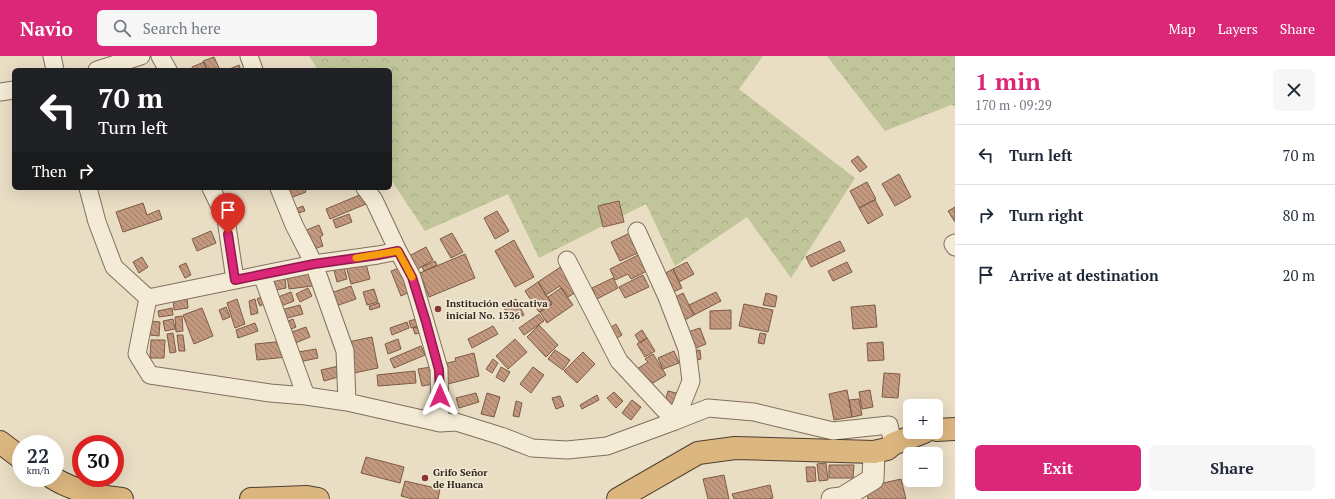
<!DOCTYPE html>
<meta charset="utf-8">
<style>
body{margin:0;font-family:"PT Serif",serif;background:#f6f6f7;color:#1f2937;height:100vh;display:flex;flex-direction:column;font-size:15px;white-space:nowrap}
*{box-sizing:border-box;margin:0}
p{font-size:13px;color:#747a83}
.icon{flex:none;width:22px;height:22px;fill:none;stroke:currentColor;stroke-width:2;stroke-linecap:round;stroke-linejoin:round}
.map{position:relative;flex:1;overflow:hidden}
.drawer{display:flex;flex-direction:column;background:#fff;width:380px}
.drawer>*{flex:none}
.top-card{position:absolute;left:12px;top:12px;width:380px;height:122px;border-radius:6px;box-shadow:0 4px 16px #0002;background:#202124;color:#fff;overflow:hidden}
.buttons{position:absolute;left:903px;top:343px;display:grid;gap:8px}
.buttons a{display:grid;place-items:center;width:40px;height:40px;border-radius:6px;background:#fff;box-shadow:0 4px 16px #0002;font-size:20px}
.speed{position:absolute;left:12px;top:379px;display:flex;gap:8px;font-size:20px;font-weight:700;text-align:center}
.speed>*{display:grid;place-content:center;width:52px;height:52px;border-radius:50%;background:#fff;box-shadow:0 4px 16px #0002;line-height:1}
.speed small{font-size:10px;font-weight:400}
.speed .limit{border:6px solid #d22;background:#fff;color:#111}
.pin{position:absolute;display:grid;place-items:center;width:34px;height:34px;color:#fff;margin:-41px -17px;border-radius:50% 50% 50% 0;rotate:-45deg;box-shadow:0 0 4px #0007}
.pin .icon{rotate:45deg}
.me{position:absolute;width:44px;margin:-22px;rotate:0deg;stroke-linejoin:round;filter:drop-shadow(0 0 3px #0008)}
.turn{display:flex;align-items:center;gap:14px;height:84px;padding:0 20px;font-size:18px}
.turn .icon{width:52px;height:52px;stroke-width:2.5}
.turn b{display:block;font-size:28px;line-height:34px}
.then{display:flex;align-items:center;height:38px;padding:0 20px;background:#0003;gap:8px;font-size:15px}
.round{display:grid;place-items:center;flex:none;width:42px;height:42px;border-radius:6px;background:#f6f6f7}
.headline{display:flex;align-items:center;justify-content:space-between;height:68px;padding:0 20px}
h1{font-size:24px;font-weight:800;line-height:30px;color:#db2777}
.primary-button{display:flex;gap:8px;margin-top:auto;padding:8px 20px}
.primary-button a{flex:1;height:46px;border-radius:6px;background:#db2777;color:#fff;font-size:16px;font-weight:800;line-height:46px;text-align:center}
.primary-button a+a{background:#f6f6f7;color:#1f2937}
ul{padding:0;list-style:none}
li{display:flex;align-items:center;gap:12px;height:60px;padding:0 20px;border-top:1px solid #e0e1e3}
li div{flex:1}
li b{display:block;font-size:15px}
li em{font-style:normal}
header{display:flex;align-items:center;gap:24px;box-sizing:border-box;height:56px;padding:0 20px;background:#db2777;color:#fff}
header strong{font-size:19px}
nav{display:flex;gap:22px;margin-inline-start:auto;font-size:14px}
.search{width:280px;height:36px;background:#f6f6f7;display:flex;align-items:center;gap:10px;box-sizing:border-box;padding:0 14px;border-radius:6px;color:#747a83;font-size:15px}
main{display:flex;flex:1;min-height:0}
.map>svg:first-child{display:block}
.forest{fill:url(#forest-crowns)}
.building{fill:url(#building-back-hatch);stroke:#7e5b45}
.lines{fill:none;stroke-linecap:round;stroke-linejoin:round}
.minor-casing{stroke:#816f5d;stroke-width:19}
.tertiary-casing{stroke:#816f5d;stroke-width:23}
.trunk-casing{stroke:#4f3e30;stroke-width:24}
.minor{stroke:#f4ebd6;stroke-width:17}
.tertiary{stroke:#f4ebd6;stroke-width:21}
.trunk{stroke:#dcb67f;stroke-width:22}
.route-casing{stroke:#8e194d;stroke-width:10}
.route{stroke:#db2777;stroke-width:7}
.slow{stroke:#f59e0b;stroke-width:7}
.poi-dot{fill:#893436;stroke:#f1e8d3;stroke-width:1.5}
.labels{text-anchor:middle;stroke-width:3.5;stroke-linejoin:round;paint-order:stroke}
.poi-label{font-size:10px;font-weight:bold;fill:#33281f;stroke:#f1e8d3;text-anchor:start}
</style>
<header>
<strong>Navio</strong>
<div class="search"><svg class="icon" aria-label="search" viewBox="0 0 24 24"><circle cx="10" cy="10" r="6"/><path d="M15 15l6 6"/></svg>Search here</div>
<nav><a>Map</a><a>Layers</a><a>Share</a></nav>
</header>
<main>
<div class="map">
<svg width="955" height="443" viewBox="0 0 955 443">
<defs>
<pattern id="forest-crowns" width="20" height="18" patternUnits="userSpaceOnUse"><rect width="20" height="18" fill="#c1c59a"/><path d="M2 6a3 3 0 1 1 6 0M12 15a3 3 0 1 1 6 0" fill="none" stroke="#a6a984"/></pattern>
<pattern id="building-back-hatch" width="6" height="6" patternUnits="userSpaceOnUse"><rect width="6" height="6" fill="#c2997e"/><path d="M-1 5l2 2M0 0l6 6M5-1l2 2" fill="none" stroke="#9e7d67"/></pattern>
</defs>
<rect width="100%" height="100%" fill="#e9ddc4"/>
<path class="forest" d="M309,0H763L739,33L855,122L791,222L747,161L675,210L646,148L539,202L508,138L425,175L390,122V14H318Z
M827,0H955V50L951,49L885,75Z"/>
<path class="building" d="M214,1L220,14H207L203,5Z
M204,6L207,14H193L192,11Z
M239,9L241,14H227Z
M858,100L867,111L860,116L851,105Z
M899,118L911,141L895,150L882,128Z
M867,126L876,143L859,152L850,135Z
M286,132H305L306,136L290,142Z
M362,138L366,148L330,163L326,153Z
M875,144L883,159L868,168L859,152Z
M619,145L624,166L603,171L598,150Z
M143,147L147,159L159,154L162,163L123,176L116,156Z
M303,150L305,155L295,158L293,154Z
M955,151V166L948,155Z
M497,155L509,175L495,183L484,162Z
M349,158L352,166L336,172L333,164Z
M319,169L323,179L320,181L323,190L311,194L304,175Z
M211,175L216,187L197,195L192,183Z
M632,176L642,195L620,205L611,186Z
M452,177L463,196L451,202L440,183Z
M514,184L534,221L515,231L495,195Z
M840,185L845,195L811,211L806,201Z
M426,191L433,204L416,214L409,200Z
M642,197L651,213L631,223L628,218L615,224L610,213Z
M465,198L475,222L429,241L420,217Z
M142,201L148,211L139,217L133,206Z
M365,204L370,223L351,228L346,210Z
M435,205L437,209L424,215L422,211Z
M687,206L694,218L679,226L673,213Z
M847,206L852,216L833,225L828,215Z
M186,207L191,219L185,222L179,210Z
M562,210L578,235L568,241L560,230L546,239L538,226Z
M344,211L347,223L337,226L334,214Z
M402,211L412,235L401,240L391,215Z
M673,213L682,232L671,237L662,219Z
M311,217L312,230L289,233L287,220Z
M643,219L649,231L625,242L619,231Z
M285,222L286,232L271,235L269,225Z
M613,222L618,232L597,243L592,232Z
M538,226L552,248L539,256L525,235Z
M351,230L356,243L336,250L331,237Z
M308,232L312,240L300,246L296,238Z
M561,232L573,249L547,267L540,256L552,248L548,241Z
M374,233L378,246L367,249L363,236Z
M291,236L294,245L281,250L278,241Z
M716,236L721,245L694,259L689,249Z
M683,237L694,259L683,265L672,243Z
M766,237L777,240L775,251L763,249Z
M267,238L271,244L260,250L257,243Z
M187,241L188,252L174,254L173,243Z
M237,243L245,268L235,272L227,247Z
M255,243L258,257L251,259L249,245Z
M516,243L524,259L512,265L503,250Z
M379,247L380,251L370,254L369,250Z
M744,248L773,254L768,276L739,270Z
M300,249L303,258L283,263L281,254Z
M875,249L877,271L853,273L851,251Z
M226,251L230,261L223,264L219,254Z
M172,252L173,259L159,261L158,255Z
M202,252L213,280L194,288L183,259Z
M731,254V273H710V255Z
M539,258L544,265L524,279L519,272Z
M182,260L183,275L176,276L175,261Z
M420,262L422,269L411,272L409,265Z
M173,263L175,273L165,275L163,265Z
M293,263L296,271L289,274L286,266Z
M151,265L160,266L159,280L150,279Z
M407,266L409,272L392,279L390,272Z
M255,267L258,275L238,282L236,274Z
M616,268L622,279L612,285L605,275Z
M539,269L558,289L546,301L527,281Z
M422,270L424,276L415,278L413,272Z
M493,270L498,278L472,292L468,283Z
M306,271L310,281L293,288L289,277Z
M700,272L706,288L691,294L685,277Z
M642,274L647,282L640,287L635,279Z
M173,277L176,296L170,297L167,278Z
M760,277L766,278L764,288L758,287Z
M177,279H183L185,295H179Z
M372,281L378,312L354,317L348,286Z
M647,282L655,295L645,301L637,288Z
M398,283L401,293L388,298L385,288Z
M515,283L527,296L508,313L496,300Z
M151,284H165L164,302H150Z
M285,285L287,301L257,304L255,288Z
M883,286L884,304L868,305L867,287Z
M421,290L425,299L394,312L390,303Z
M316,293L318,302L299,306L298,296Z
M555,294L570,304L563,314L548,303Z
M700,294L701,303L693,305L691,295Z
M674,295L679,307L663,313L658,302Z
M583,296L595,308L577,327L564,315Z
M474,297L479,320L448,328L443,308L456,305L455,302Z
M653,298L666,319L653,327L637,313L648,306L645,303Z
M493,303L498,307L492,317L486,313Z
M339,310L342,320L324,325L321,314Z
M431,311L434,328L422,330L418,313Z
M501,311L510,316L504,326L496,321Z
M533,311L544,319L531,337L520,328Z
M415,315L416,327L378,330L377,319Z
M884,317L900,318L898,342L882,341Z
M847,334L852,361L834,364L829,338Z
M870,334L873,351L862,353L859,336Z
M668,335L680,338L676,352L664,349Z
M614,336L623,345L616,352L607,342Z
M476,337L479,346L459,352L456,342Z
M487,337L500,341L494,361L481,358Z
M597,339L599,344L582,353L580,349Z
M560,340L564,350L556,353L552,342Z
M859,343L862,359L852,361L849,344Z
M632,344L641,351L631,364L622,357Z
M516,345L522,347L519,361L513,360Z
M931,393L933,398H922Z
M366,401L404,411L400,427L361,417Z
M826,407L828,424L819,425L817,408Z
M829,409H854L853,422H829Z
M806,411H815L816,425L807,426Z
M724,419L729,443H708L703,423Z
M901,423L906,443H868L866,431Z
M405,425L440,433L438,443H413L401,440Z
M770,429L773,442L768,443H734L732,438Z"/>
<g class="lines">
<g class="minor-casing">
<path id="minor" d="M52,0L55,14
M160,0L168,14
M249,0L254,14
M97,14L141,0
M0,36L14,34
M88,132L97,166L114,211L148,242
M211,132L226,163L235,224
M279,132L294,169L314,208L345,295L347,346
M365,132L374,144L398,195L378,199L314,208L148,242L137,298L150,319L270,337L306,340L347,346L440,367L456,366L501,380L532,392L567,394L607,390L675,365L708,352L754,356L833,375L889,369L893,388
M955,187L953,188L955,191
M398,195L412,221L439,313L440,367
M567,204L619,305L675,365L691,325L687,293L667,241L637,175
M262,219L306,340"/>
</g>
<g class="tertiary-casing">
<path id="tertiary" d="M832,443L842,442L873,423L874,396"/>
</g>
<g class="trunk-casing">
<path id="trunk" d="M936,374L955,373
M0,386L21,402
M53,422C72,434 100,441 122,443
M251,443L307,441L318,443
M618,443L698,397L735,392L874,396L887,393L893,388L924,376"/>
</g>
<use href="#minor" class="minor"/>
<use href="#tertiary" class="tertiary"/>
<use href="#trunk" class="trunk"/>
</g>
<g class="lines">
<g class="route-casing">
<path id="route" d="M228,178L235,224L314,208L378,199L398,195L412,221L426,266L439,314L440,340"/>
</g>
<use href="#route" class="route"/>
<path class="slow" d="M356,202L398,195L412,221"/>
</g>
<g class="poi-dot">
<circle cx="438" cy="253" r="4"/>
<circle cx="425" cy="422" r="4"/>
</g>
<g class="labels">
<g class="poi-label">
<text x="446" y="251">Institución educativa<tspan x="446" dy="12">inicial No. 1326</tspan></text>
<text x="433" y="420">Grifo Señor<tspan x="433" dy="12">de Huanca</tspan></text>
</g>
</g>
</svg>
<div class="buttons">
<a>+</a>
<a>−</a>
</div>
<div class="speed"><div>22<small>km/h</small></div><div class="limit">30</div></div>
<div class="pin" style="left:228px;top:178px;background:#d93025"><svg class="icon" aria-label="arrive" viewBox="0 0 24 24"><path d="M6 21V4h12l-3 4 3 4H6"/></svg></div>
<svg class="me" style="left:440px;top:340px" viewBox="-20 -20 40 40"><path d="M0-17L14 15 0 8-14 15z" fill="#db2777" stroke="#fff" stroke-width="4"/></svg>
<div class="top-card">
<div class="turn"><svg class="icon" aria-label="left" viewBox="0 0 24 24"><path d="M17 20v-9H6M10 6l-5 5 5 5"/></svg><div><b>70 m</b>Turn left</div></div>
<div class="then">Then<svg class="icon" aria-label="right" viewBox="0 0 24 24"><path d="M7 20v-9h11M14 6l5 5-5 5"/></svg></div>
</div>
</div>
<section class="drawer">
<div class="headline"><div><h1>1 min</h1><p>170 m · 09:29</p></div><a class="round"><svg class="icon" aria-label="close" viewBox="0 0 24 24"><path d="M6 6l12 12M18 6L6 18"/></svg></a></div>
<ul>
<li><svg class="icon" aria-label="left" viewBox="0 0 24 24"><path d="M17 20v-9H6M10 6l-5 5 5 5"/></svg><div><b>Turn left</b></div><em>70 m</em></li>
<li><svg class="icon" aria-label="right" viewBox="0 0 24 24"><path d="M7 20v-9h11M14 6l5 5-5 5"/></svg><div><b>Turn right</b></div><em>80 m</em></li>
<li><svg class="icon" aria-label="arrive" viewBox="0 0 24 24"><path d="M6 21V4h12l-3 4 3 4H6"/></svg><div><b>Arrive at destination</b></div><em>20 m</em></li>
</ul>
<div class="primary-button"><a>Exit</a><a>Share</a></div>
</section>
</main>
